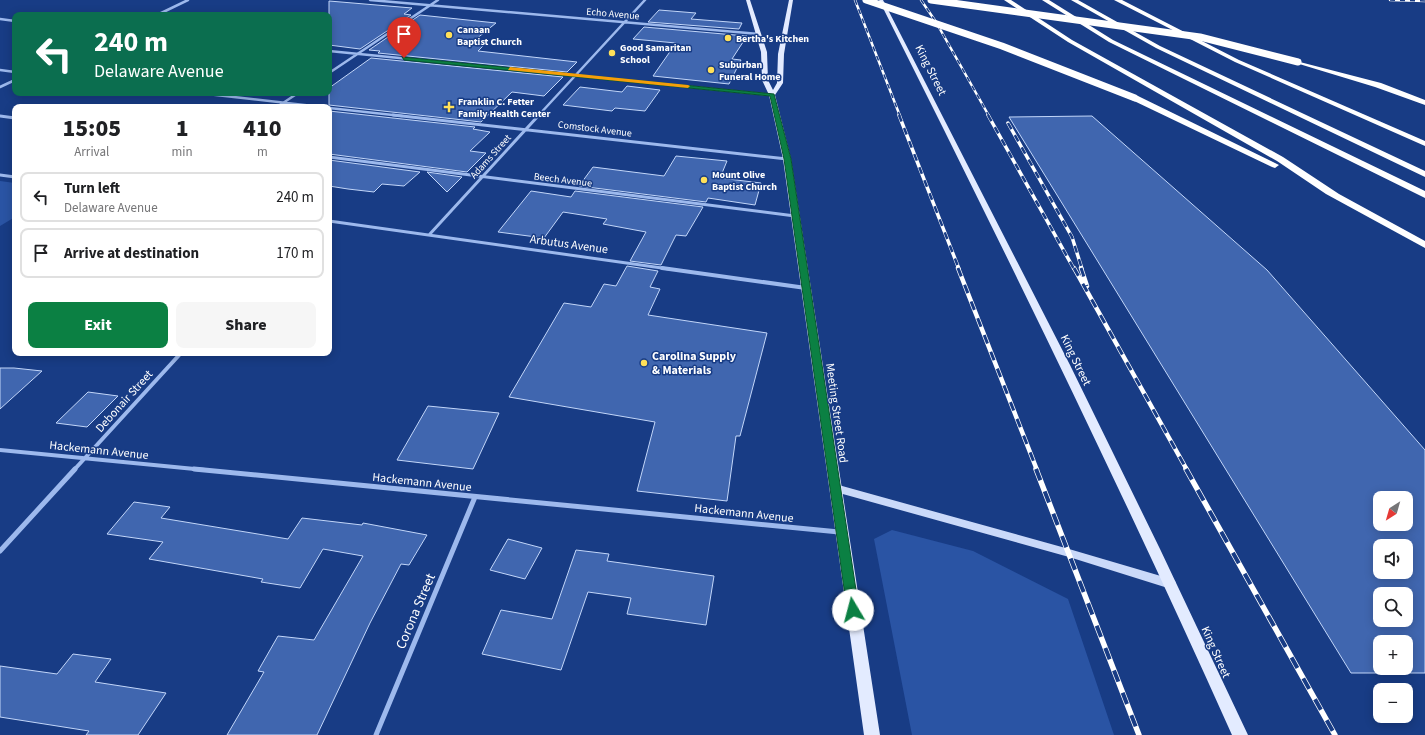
<!DOCTYPE html>
<meta charset="utf-8">
<style>
body{margin:0;font-family:"Source Sans 3",sans-serif;background:#f6f6f6;color:#202124;height:100vh;display:flex;flex-direction:column;font-size:15px;white-space:nowrap}
*{box-sizing:border-box;margin:0}
p{font-size:13px;color:#757577}
.icon{flex:none;width:22px;height:22px;fill:none;stroke:currentColor;stroke-width:2;stroke-linecap:round;stroke-linejoin:round}
.map{position:relative;flex:1;overflow:hidden}
.side{position:absolute;left:12px;top:104px;width:320px;height:252px;display:flex;flex-direction:column;background:#fff;border-radius:8px;box-shadow:0 2px 10px #0003}
.side>*{flex:none}
.top-card{position:absolute;left:12px;top:12px;width:320px;height:84px;border-radius:8px;box-shadow:0 2px 10px #0003;background:#0b6e4f;color:#fff;overflow:hidden}
.needle{width:26px;rotate:217deg}
.buttons{position:absolute;left:1373px;top:491px;display:grid;gap:8px}
.buttons a{display:grid;place-items:center;width:40px;height:40px;border-radius:8px;background:#fff;box-shadow:0 2px 10px #0003;font-size:20px}
.pin{position:absolute;display:grid;place-items:center;width:34px;height:34px;color:#fff;margin:-41px -17px;border-radius:50% 50% 50% 0;rotate:-45deg;box-shadow:0 0 4px #0007}
.pin .icon{rotate:45deg}
.me{position:absolute;width:44px;margin:-22px;rotate:352deg;stroke-linejoin:round;filter:drop-shadow(0 0 3px #0008)}
.turn{display:flex;align-items:center;gap:14px;height:84px;padding:0 16px;font-size:18px}
.turn .icon{width:52px;height:52px;stroke-width:2.5}
.turn b{display:block;font-size:28px;line-height:34px}
.eta{display:flex;justify-content:space-evenly;align-items:center;height:68px;text-align:center}
.eta b{font-size:24px;font-weight:800;line-height:28px}
.button{display:flex;gap:8px;margin-top:auto;padding:8px 16px}
.button a{flex:1;height:46px;border-radius:8px;background:#0b8043;color:#fff;font-size:16px;font-weight:800;line-height:46px;text-align:center}
.button a+a{background:#f6f6f6;color:#202124}
ul{padding:0;list-style:none}
li{display:flex;align-items:center;gap:12px;height:50px;margin:0 8px 6px;padding:0 8px;border:2px solid #e0e0e0;border-radius:8px}
li div{flex:1}
li b{display:block;font-size:15px}
li em{font-style:normal}
.map>svg:first-child{display:block}
.green{fill:#2a54a4}
.building{fill:#4066af;stroke:#c2d6f9;fill-rule:evenodd}
.lines{fill:none;stroke-linecap:round;stroke-linejoin:round}
.minor-far3{stroke:#9db9ed;stroke-width:2.5}
.minor-far2{stroke:#9db9ed;stroke-width:3}
.minor-far1{stroke:#9db9ed;stroke-width:4}
.minor{stroke:#9db9ed;stroke-width:5}
.secondary{fill:#cad9f9;fill-rule:evenodd}
.primary{fill:#e3ebff;fill-rule:evenodd}
.motorway{fill:#fff;fill-rule:evenodd}
.rail-far3-casing{stroke:#fff;stroke-width:2.5}
.rail-far2-casing{stroke:#fff;stroke-width:3.5}
.rail-far1-casing{stroke:#fff;stroke-width:4.5}
.rail-casing{stroke:#fff;stroke-width:5.5}
.rail-far3{stroke:#183c85;stroke-width:1.5;stroke-dasharray:5;stroke-linecap:butt}
.rail-far2{stroke:#183c85;stroke-width:2.5;stroke-dasharray:7;stroke-linecap:butt}
.rail-far1{stroke:#183c85;stroke-width:3;stroke-dasharray:9;stroke-linecap:butt}
.rail{stroke:#183c85;stroke-width:4;stroke-dasharray:12;stroke-linecap:butt}
.motorway-bridge{stroke:#fff;stroke-width:7}
.route{fill:#0b8043;stroke:#07532c}
.slow{fill:#f59e0b}
.poi-dot{fill:#ffe059;stroke:#183c85;stroke-width:1.5}
.labels{text-anchor:middle;stroke-width:3;stroke-linejoin:round;paint-order:stroke}
.far-street-label{font-size:10px;fill:#fff;stroke:#183c85}
.far-poi-label{font-size:10px;font-weight:bold;fill:#fff;stroke:#183c85;text-anchor:start}
.street-label{font-size:12px;fill:#fff;stroke:#183c85}
.poi-label{font-size:12px;font-weight:bold;fill:#fff;stroke:#183c85;text-anchor:start}
.near-street-label{font-size:14px;fill:#fff;stroke:#183c85}
</style>
<div class="map">
<svg width="1425" height="735" viewBox="0 0 1425 735">
<rect width="100%" height="100%" fill="#183c85"/>
<path class="green" d="M0,181L15,183V217L0,226Z
M892,530L973,551L1068,599L1114,735H912L874,539Z"/>
<path class="building" d="M329,1L412,8L404,14L411,15L360,49L329,45Z
M659,10L696,13L691,19L742,23L739,29L648,22Z
M420,15L496,23L470,44L484,45L478,51L577,62L567,72L378,53L380,51L369,50Z
M644,27L735,35L747,36L732,59L741,60L729,84L653,76L676,43L633,39Z
M371,58L563,77L544,96L512,92L481,122L329,105V88Z
M627,86L660,90L645,111L615,108L612,111L563,105L580,87L622,92Z
M329,111L475,127L473,129L490,132L470,151L486,153L467,172L329,154Z
M1092,116L1267,270L1425,450V673H1351L1009,117ZM1380,498H1406V524H1380ZM1380,546H1406V572H1380ZM1380,594H1406V620H1380ZM1380,642H1406V668H1380Z
M676,156L727,161L720,178L761,183L755,205L708,198L706,202L579,186L593,167L664,176Z
M329,160L420,172L404,186L382,184L374,192L348,189L329,186Z
M427,172L462,177L447,192Z
M531,191L571,197L575,191L703,207L686,236L676,235L661,265L630,261L646,232L603,224L607,219L563,212L544,238L498,232Z
M627,266L658,271L650,287L660,289L648,315L767,333L740,436H736L727,501L637,491L655,422L509,397L564,303L591,307L604,284L616,286Z
M0,368H14L42,371L0,409Z
M88,392L118,396L87,427L56,423Z
M428,406L499,413L473,469L397,460Z
M134,502L170,507L161,518L288,539L302,518L362,525L363,523L427,535L409,565L401,564L370,623L317,735H227L264,672L258,671L278,636L314,640L363,556L323,549L300,588L261,582L263,579L149,559L163,542L107,534Z
M508,539L542,548L525,579L490,570Z
M576,550L609,554L607,561L714,576L706,625L627,614L631,598L588,592L561,670L482,654L501,610L552,619Z
M73,654L111,659L95,682L166,693L138,735H86L89,731L0,717V666L57,674Z"/>
<g class="lines">
<path class="minor-far3" d="M370,0L759,34
M157,15L188,0
M0,19L15,21
M329,51L772,95
M0,70L15,72
M329,73L438,0
M0,87L15,80
M198,93L322,107
M277,107L298,93
M329,108L402,116
M538,116L645,0"/>
<path class="minor-far2" d="M393,115L787,159
M0,116L15,118
M329,157L795,216
M0,175L15,177
M329,221L669,269
M429,235L539,115"/>
<path class="minor-far1" d="M662,268L806,288
M0,450L205,470
M74,470L181,353"/>
<path class="minor" d="M194,469L839,532
M0,551L75,469
M376,735L475,497"/>
<path class="secondary" d="M835,484L1069,549L1171,579L1175,581L1176,584L1175,587L1171,589L1069,557L832,491L830,488L832,485Z"/>
<path class="primary" d="M746,0H750L767,52L768,80L773,90L777,83L778,54L789,0H793L784,54L783,83L775,95L791,159L880,735H864L783,159L769,95L762,80L761,52Z
M879,0H883L1070,365L1160,549L1248,735H1232C1121,487 1001,243 879,0Z"/>
<path class="motorway" d="M1004,0H1011L1072,40L1283,157L1339,194L1425,241V248L1326,194L1277,161L1068,42Z
M1042,0H1049L1113,40L1425,191V198L1109,42Z
M1071,0H1078L1160,46L1425,171V177L1156,48Z
M1114,0H1122L1239,60L1425,141V146L1235,62Z
M1296,61L1381,83L1425,100V105L1375,87L1296,63Z
M1132,96H1138L1279,165L1275,168L1272,167L1132,100Z"/>
<g class="rail-far3-casing">
<path id="rail-far3" d="M855,0L900,116
M921,0L936,22L989,116
M1390,0L1425,1"/>
</g>
<g class="rail-far2-casing">
<path id="rail-far2" d="M899,115L959,269
M988,115L1074,269
M1008,123L1072,237L1082,269"/>
</g>
<g class="rail-far1-casing">
<path id="rail-far1" d="M958,268L1037,470
M1074,268L1187,470
M1081,268L1087,286"/>
</g>
<g class="rail-casing">
<path id="rail" d="M1036,469L1139,735
M1186,469L1335,735"/>
</g>
<use href="#rail-far3" class="rail-far3"/>
<use href="#rail-far2" class="rail-far2"/>
<use href="#rail-far1" class="rail-far1"/>
<use href="#rail" class="rail"/>
<path class="motorway-bridge" d="M866,0L1002,46L1135,98
M931,0L1200,37L1298,62"/>
</g>
<path class="route" d="M402,57L774,94L791,159L859,610L857,614L853,616L849,614L847,610L784,159L770,96L404,60Z"/>
<path class="slow" d="M510,67L688,85L690,86L688,88L508,70Z"/>
<g class="poi-dot">
<circle cx="449" cy="35" r="4"/>
<circle cx="728" cy="38" r="4"/>
<circle cx="612" cy="53" r="4"/>
<circle cx="711" cy="70" r="4"/>
<path d="M447 101h4v4h4v4h-4v4h-4v-4h-4v-4h4z"/>
<circle cx="704" cy="180" r="4"/>
<circle cx="644" cy="363" r="4"/>
</g>
<g class="labels">
<g class="far-street-label">
<text transform="translate(613 13) rotate(5)" y="4">Echo Avenue</text>
<text transform="translate(595 128) rotate(7)" y="4">Comstock Avenue</text>
<text transform="translate(490 156) rotate(-48)" y="4">Adams Street</text>
<text transform="translate(563 179) rotate(7)" y="4">Beech Avenue</text>
</g>
<g class="far-poi-label">
<text x="457" y="33">Canaan<tspan x="457" dy="12">Baptist Church</tspan></text>
<text x="736" y="42">Bertha's Kitchen</text>
<text x="620" y="51">Good Samaritan<tspan x="620" dy="12">School</tspan></text>
<text x="719" y="68">Suburban<tspan x="719" dy="12">Funeral Home</tspan></text>
<text x="458" y="105">Franklin C. Fetter<tspan x="458" dy="12">Family Health Center</tspan></text>
<text x="712" y="178">Mount Olive<tspan x="712" dy="12">Baptist Church</tspan></text>
</g>
<g class="street-label">
<text transform="translate(931 70) rotate(63)" y="4">King Street</text>
<text transform="translate(569 244) rotate(8)" y="4">Arbutus Avenue</text>
<text transform="translate(1076 360) rotate(64)" y="4">King Street</text>
<text transform="translate(124 401) rotate(-48)" y="4">Debonair Street</text>
<text transform="translate(837 413) rotate(82)" y="4">Meeting Street Road</text>
<text transform="translate(99 450) rotate(6)" y="4">Hackemann Avenue</text>
<text transform="translate(422 482) rotate(6)" y="4">Hackemann Avenue</text>
<text transform="translate(744 513) rotate(6)" y="4">Hackemann Avenue</text>
<text transform="translate(1216 652) rotate(66)" y="4">King Street</text>
</g>
<g class="poi-label">
<text x="652" y="360">Carolina Supply<tspan x="652" dy="14">&amp; Materials</tspan></text>
</g>
<g class="near-street-label">
<text transform="translate(415 611) rotate(-67)" y="5">Corona Street</text>
</g>
</g>
</svg>
<div class="buttons">
<a><svg class="needle" viewBox="-14 -14 28 28"><path d="M0-13l5 13h-10z" fill="#e53935"/><path d="M0 13l5-13h-10z" fill="#757577"/></svg></a>
<a><svg class="icon" aria-label="sound" viewBox="0 0 24 24"><path d="M4 9h4l5-4v14l-5-4H4zM17 9q2 3 0 6"/></svg></a>
<a><svg class="icon" aria-label="search" viewBox="0 0 24 24"><circle cx="10" cy="10" r="6"/><path d="M15 15l6 6"/></svg></a>
<a>+</a>
<a>−</a>
</div>
<div class="pin" style="left:404px;top:58px;background:#d93025"><svg class="icon" aria-label="arrive" viewBox="0 0 24 24"><path d="M6 21V4h12l-3 4 3 4H6"/></svg></div>
<svg class="me" style="left:853px;top:610px" viewBox="-20 -20 40 40"><circle r="19" fill="#fff"/><path d="M0-13L10 11 0 6-10 11z" fill="#0b8043"/></svg>
<div class="top-card">
<div class="turn"><svg class="icon" aria-label="left" viewBox="0 0 24 24"><path d="M17 20v-9H6M10 6l-5 5 5 5"/></svg><div><b>240 m</b>Delaware Avenue</div></div>
</div>
<section class="side">
<div class="eta">
<div><b>15:05</b><p>Arrival</p></div>
<div><b>1</b><p>min</p></div>
<div><b>410</b><p>m</p></div>
</div>
<ul>
<li><svg class="icon" aria-label="left" viewBox="0 0 24 24"><path d="M17 20v-9H6M10 6l-5 5 5 5"/></svg><div><b>Turn left</b><p>Delaware Avenue</p></div><em>240 m</em></li>
<li><svg class="icon" aria-label="arrive" viewBox="0 0 24 24"><path d="M6 21V4h12l-3 4 3 4H6"/></svg><div><b>Arrive at destination</b></div><em>170 m</em></li>
</ul>
<div class="button"><a>Exit</a><a>Share</a></div>
</section>
</div>
